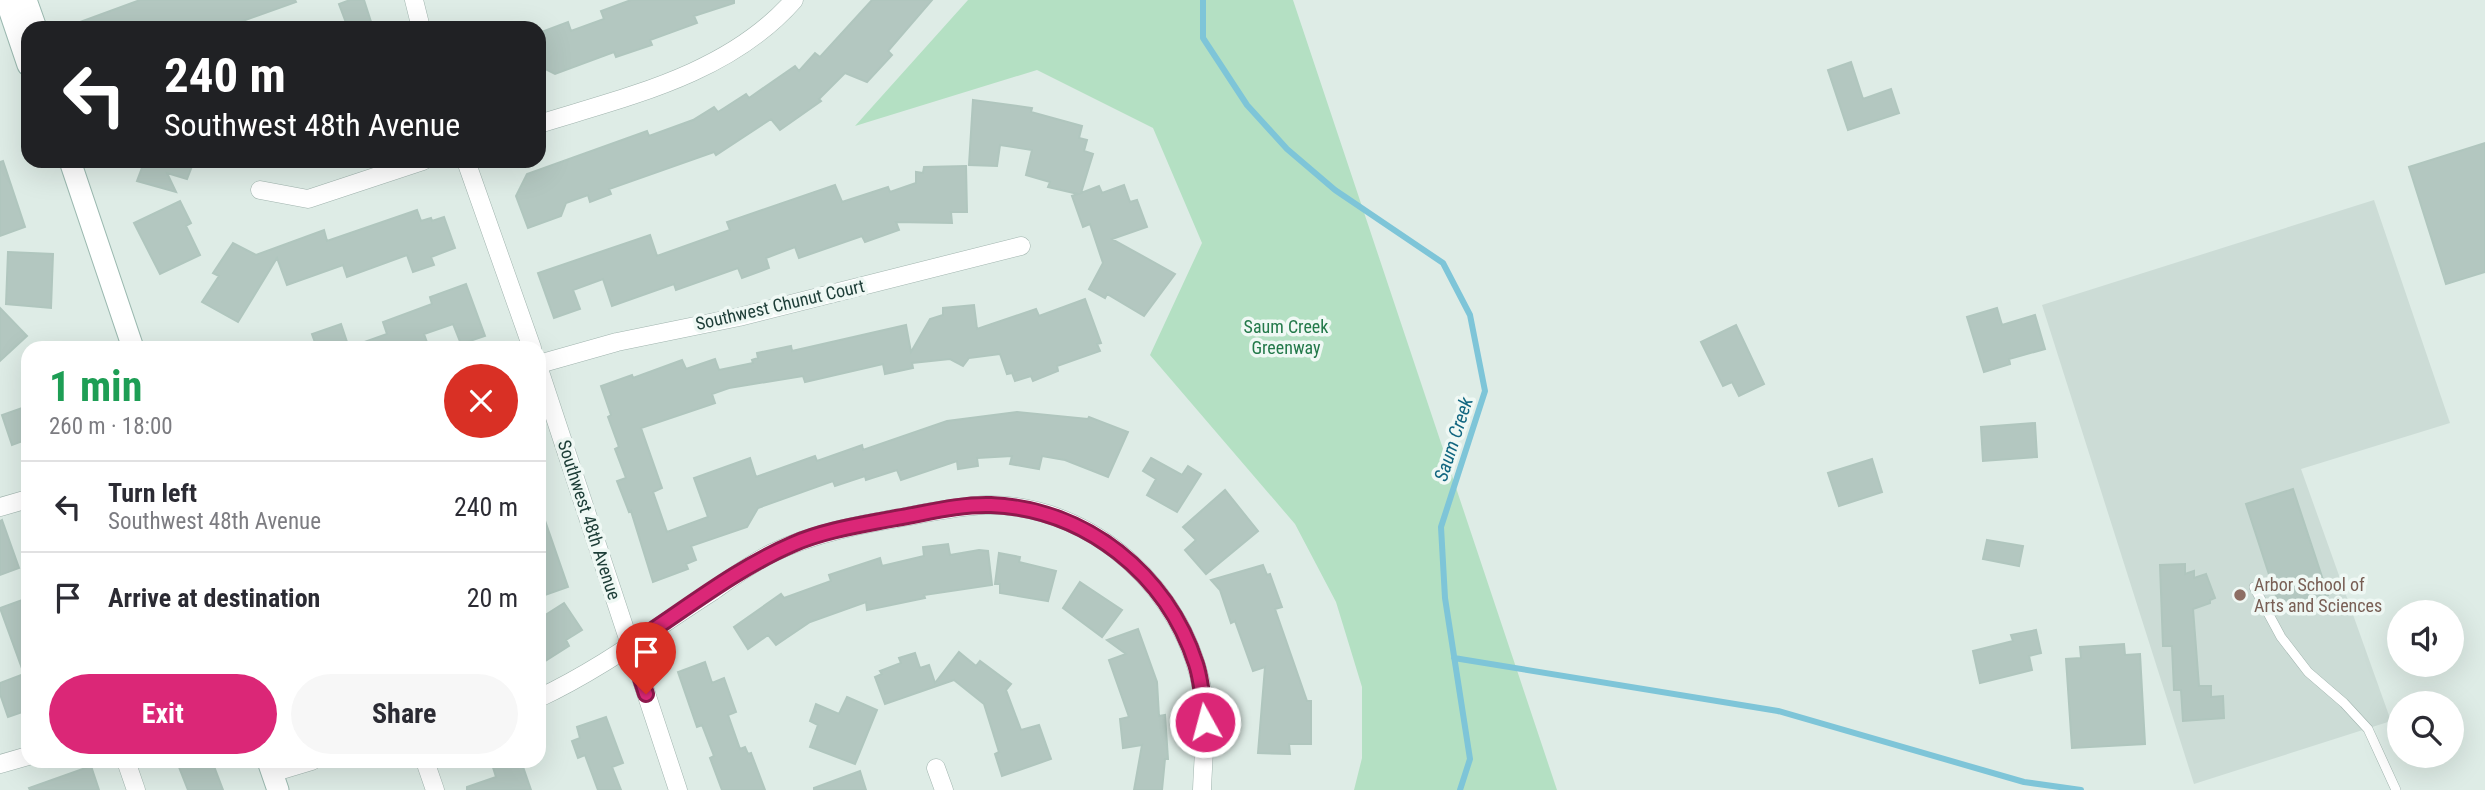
<!DOCTYPE html>
<meta charset="utf-8">
<style>
body{margin:0;font-family:"Roboto Condensed",sans-serif;background:#f7f7f7;color:#2b2b33;height:100vh;display:flex;flex-direction:column;font-size:26px;white-space:nowrap}
*{box-sizing:border-box;margin:0}
p{font-size:23px;color:#7c7c81}
.icon{flex:none;width:38px;height:38px;fill:none;stroke:currentColor;stroke-width:2;stroke-linecap:round;stroke-linejoin:round}
.map{position:relative;flex:1;overflow:hidden}
.side{position:absolute;left:21px;top:341px;width:525px;height:427px;display:flex;flex-direction:column;background:#fff;border-radius:21px;box-shadow:0 7px 28px #0002}
.side>*{flex:none}
.banner{position:absolute;left:21px;top:21px;width:525px;height:147px;border-radius:21px;box-shadow:0 7px 28px #0002;background:#202124;color:#fff;overflow:hidden}
.fabs{position:absolute;left:2387px;top:600px;display:grid;gap:14px}
.fabs a{display:grid;place-items:center;width:77px;height:77px;border-radius:50%;background:#fff;box-shadow:0 7px 28px #0002;font-size:35px}
.pin{position:absolute;display:grid;place-items:center;width:60px;height:60px;color:#fff;margin:-72px -30px;border-radius:50% 50% 50% 0;rotate:-45deg;box-shadow:0 0 7px #0007}
.pin .icon{rotate:45deg}
.me{position:absolute;width:77px;margin:-38px;rotate:353deg;stroke-linejoin:round;filter:drop-shadow(0 0 5px #0008)}
.turn{display:flex;align-items:center;gap:24px;height:147px;padding:0 28px;font-size:32px}
.turn .icon{width:91px;height:91px;stroke-width:2.5}
.turn b{display:block;font-size:49px;line-height:60px}
.round{display:grid;place-items:center;flex:none;width:74px;height:74px;border-radius:37px;background:#f7f7f7}
.summary{display:flex;align-items:center;justify-content:space-between;height:119px;padding:0 28px}
h1{font-size:42px;font-weight:700;line-height:52px;color:#1e9e55}
.button{display:flex;gap:14px;margin-top:auto;padding:14px 28px}
.button a{flex:1;height:80px;border-radius:42px;background:#db2777;color:#fff;font-size:28px;font-weight:700;line-height:80px;text-align:center}
.button a+a{background:#f7f7f7;color:#2b2b33}
ul{padding:0;list-style:none}
li{display:flex;align-items:center;gap:21px;height:91px;padding:0 28px;border-top:2px solid #e1e1e2}
li div{flex:1}
li b{display:block;font-size:26px}
li em{font-style:normal}
.map>svg:first-child{display:block}
.built{fill:#ccdcd6}
.green{fill:#b4e0c3}
.lines{fill:none;stroke-linecap:round;stroke-linejoin:round}
.stream{stroke:#7ec5d8;stroke-width:6}
.building{fill:#b3c7c0;stroke:#b0c6be;stroke-width:2}
.lane-casing{stroke:#a0b4ae;stroke-width:10}
.street-casing{stroke:#a0b4ae;stroke-width:19}
.secondary-casing{stroke:#9bb9b0;stroke-width:23}
.lane{stroke:#fff;stroke-width:9}
.street{stroke:#fff;stroke-width:18}
.secondary{stroke:#fff;stroke-width:21}
.route-casing{stroke:#8e194d;stroke-width:18}
.route{stroke:#db2777;stroke-width:12}
.education-dot{fill:#8d6e63;stroke:#eff8f4;stroke-width:2.5}
.labels{text-anchor:middle;stroke-width:7;stroke-linejoin:round;paint-order:stroke}
.street-label{font-size:18px;fill:#1d3d37;stroke:#eff8f4}
.park-label{font-size:18px;fill:#23794a;stroke:#eff8f4}
.education-label{font-size:18px;fill:#785e54;stroke:#eff8f4;text-anchor:start}
.water-label{font-size:19px;font-style:italic;fill:#116680;stroke:#eff8f4}
</style>
<div class="map">
<svg width="2485" height="790" viewBox="0 0 2485 790">
<rect width="100%" height="100%" fill="#deece6"/>
<path class="built" d="M2374,200L2450,423L2301,469L2391,721L2194,784L2042,305Z"/>
<path class="green" d="M968,0H1293L1557,790H1354L1362,758V687L1336,602L1295,524L1150,355L1202,243L1153,128L1037,70L855,126Z"/>
<g class="lines">
<path class="stream" d="M1203,0V38L1247,105L1287,149L1335,190L1443,263L1470,315L1485,391L1441,527L1445,598L1470,759L1460,790
M1454,658L1778,711L2024,782L2081,790"/>
</g>
<path class="building" d="M140,0H295L296,2L223,28H70L69,26Z
M350,0H364L373,28H348L339,4Z
M631,0H734V3L694,16L697,23L650,40L652,45L616,57L614,52L555,74L539,66V33L568,22L571,31L604,19L601,11Z
M872,0H932L888,51L892,55L867,82L845,73L819,99L821,101L780,130L771,119L716,155L714,152L609,189L611,194L590,202L588,195L566,203L561,216L528,228L516,196L527,174L647,131L649,136L693,120L714,107L718,112L746,94L749,98L795,66L799,71L815,53L820,57Z
M1851,62L1863,99L1891,89L1899,113L1848,130L1828,70Z
M973,100L1032,108L1031,112L1082,126L1079,138L1087,140L1084,151L1093,154L1081,193L1099,186L1102,193L1124,185L1130,202L1137,200L1147,227L1112,239L1175,274L1144,316L1107,294L1105,298L1089,289L1103,263L1090,224L1083,227L1072,196L1078,194L1048,187L1050,182L1026,175L1032,150L1000,145L997,166L969,165Z
M2485,143V272L2446,284L2409,167Z
M3,161L25,227L0,236V162Z
M141,161H194L187,179L167,173L176,192L137,181L143,165H141Z
M966,166L967,212H951L952,223L896,222L899,230L865,242L862,236L799,258L795,247L766,258L769,268L742,278L738,268L676,290L674,284L612,306L603,279L573,290L580,309L554,318L538,273L650,235L657,256L730,230L727,222L835,185L842,202L888,187L890,192L916,183V172L923,173L924,167Z
M180,201L191,223L186,226L200,255L160,274L134,223Z
M417,210L421,221L431,218L432,221L444,217L455,248L431,257L434,265L413,272L407,255L347,277L343,265L287,285L277,258L238,322L202,302L219,276L213,273L233,243L256,255L324,230L327,241Z
M8,252L53,254L51,308L6,304Z
M466,284L485,336L461,344L453,324L424,334L429,348H354L353,346L387,334L383,322L432,304L430,297Z
M1085,299L1101,343L1097,344L1100,351L1057,366L1058,371L1033,381L1031,376L1015,381L1012,373L1007,374L1000,354L969,358L963,366L950,359L912,363L913,368L885,374L883,364L805,382L803,376L729,388L712,394L715,403L641,428L662,488L653,492L667,532L708,517L694,478L750,458L756,477L815,456L817,461L862,445L863,450L947,421L1017,412L1088,419L1089,417L1128,432L1108,477L1065,460L1042,456L1039,469L1010,464L1012,456L977,458L978,466L958,469L957,461L901,480L897,470L866,480L865,476L835,486L833,481L758,508L747,527L691,546L696,560L686,564L688,569L653,582L631,511L629,512L617,481L626,478L615,449L619,447L608,417L611,415L601,386L632,375L633,378L682,360L686,369L715,359L719,370L753,363L752,360L758,358L757,353L791,346L792,351L906,325L911,352L930,319L943,315V308L974,305L977,329L1036,309L1039,316Z
M0,308L27,336L0,361Z
M1997,308L2002,325L2035,315L2045,349L2009,359L2010,364L1984,372L1967,317Z
M341,324L349,348H317L312,334Z
M1736,325L1764,384L1739,396L1732,382L1723,386L1701,342Z
M28,406V439L12,445L2,415Z
M2035,423L2037,457L1983,461L1981,427Z
M1151,458L1182,475L1188,466L1201,474L1177,512L1147,495L1156,479L1143,471Z
M1872,459L1882,492L1839,506L1828,473Z
M2293,489L2328,595L2281,611L2246,504Z
M1225,490L1258,531L1206,574L1185,550L1196,540L1183,527Z
M539,512H542L568,587L539,597Z
M2,520L19,568L0,575V521Z
M1987,540L2023,546L2019,566L1983,559Z
M948,544L950,555L979,550L988,551L992,585L924,595L925,598L867,610L866,602L810,622L776,645L768,635L748,649L734,627L781,594L784,598L831,581L829,575L880,558L882,566L924,556L923,547Z
M999,553L1020,557L1019,562L1056,571L1048,601L1000,593V584H995Z
M2185,564V574L2194,571V578L2206,574L2215,598L2210,600V603L2193,609L2199,686H2211V697L2223,696L2224,718L2183,721L2181,690H2174L2172,646H2163L2160,565Z
M1263,565L1267,575L1270,574L1282,607L1275,609L1307,701H1311V744H1289L1290,754L1258,753L1265,667L1253,671L1235,621L1231,623L1220,590L1211,580Z
M1080,582L1122,610L1102,637L1063,608Z
M28,598V710L8,717L0,694V683L24,674L0,608Z
M564,603L582,630L566,640L569,646L539,665V619Z
M1138,629L1157,682L1159,716L1165,715L1168,759H1165L1162,790H1134L1142,745L1123,748L1120,719L1129,717L1109,660L1126,654L1107,640Z
M2036,630L2041,653L2029,656L2032,670L1980,683L1973,651L2013,641L2011,635Z
M2124,644L2125,655L2140,654L2145,744L2072,748L2066,659L2081,658L2080,647Z
M959,652L976,666L980,661L1011,684L1006,690L1021,730L1039,725L1051,759L1002,776L995,754L999,752L984,704L954,680L885,704L875,677L882,674L880,671L901,663L899,658L915,653L920,668L929,665L935,683Z
M705,662L712,683L724,678L736,712L728,715L740,749L745,747L748,754L751,753L765,790H722L710,758L714,756L702,725L697,727L678,672Z
M847,697L877,710L855,764L810,747L818,725L810,721L816,704L839,714Z
M606,717L623,763L612,767L621,790H598L585,755L578,758L572,741L580,738L577,727Z
M196,761H212L223,790H188L179,767Z
M491,761H521L531,790H467V787L496,777Z
M91,766L99,790H30L29,788Z
M860,771L866,790H814V788Z"/>
<g class="lines">
<g class="lane-casing">
<path id="lane" d="M2254,587L2281,637L2308,672L2344,703L2368,729L2396,790"/>
</g>
<g class="street-casing">
<path id="street" d="M414,0L421,28
M539,124C629,96 729,74 794,0
M466,161L532,348
M260,190L308,199L423,161
M539,364L617,342L739,317L1021,246
M539,369L678,790
M0,507L28,499
M539,698C599,670 654,629 710,593C730,579 750,564 772,553C814,533 858,525 904,517C931,512 959,506 987,505C1094,504 1187,592 1203,695C1207,726 1203,759 1202,790
M126,761L136,790
M425,761L435,790
M0,764L28,756
M936,768L944,790
M272,773L312,761"/>
</g>
<g class="secondary-casing">
<path id="secondary" d="M6,0L28,65
M26,0L36,28
M70,161L133,348
M268,761L278,790"/>
</g>
<use href="#lane" class="lane"/>
<use href="#street" class="street"/>
<use href="#secondary" class="secondary"/>
</g>
<g class="lines">
<g class="route-casing">
<path id="route" d="M646,694L630,645C683,611 735,569 793,544C825,530 861,525 896,518C926,513 959,504 991,505C1086,509 1167,574 1196,664C1202,683 1203,702 1205,722"/>
</g>
<use href="#route" class="route"/>
</g>
<circle class="education-dot" cx="2240" cy="595" r="7"/>
<g class="labels">
<g class="street-label">
<text transform="translate(780 305) rotate(-13)" y="6">Southwest Chunut Court</text>
<text transform="translate(589 520) rotate(72)" y="6">Southwest 48th Avenue</text>
</g>
<g class="park-label">
<text x="1286" y="333">Saum Creek<tspan x="1286" dy="21">Greenway</tspan></text>
</g>
<g class="education-label">
<text x="2254" y="591">Arbor School of<tspan x="2254" dy="21">Arts and Sciences</tspan></text>
</g>
<g class="water-label">
<text transform="translate(1453 439) rotate(-72)" y="7">Saum Creek</text>
</g>
</g>
</svg>
<div class="fabs">
<a><svg class="icon" aria-label="sound" viewBox="0 0 24 24"><path d="M4 9h4l5-4v14l-5-4H4zM17 9q2 3 0 6"/></svg></a>
<a><svg class="icon" aria-label="search" viewBox="0 0 24 24"><circle cx="10" cy="10" r="6"/><path d="M15 15l6 6"/></svg></a>
</div>
<div class="pin" style="left:646px;top:694px;background:#d93025"><svg class="icon" aria-label="arrive" viewBox="0 0 24 24"><path d="M6 21V4h12l-3 4 3 4H6"/></svg></div>
<svg class="me" style="left:1205px;top:722px" viewBox="-20 -20 40 40"><circle r="17" fill="#db2777" stroke="#fff" stroke-width="3"/><path d="M0-11L8 9 0 5-8 9z" fill="#fff"/></svg>
<div class="banner">
<div class="turn"><svg class="icon" aria-label="left" viewBox="0 0 24 24"><path d="M17 20v-9H6M10 6l-5 5 5 5"/></svg><div><b>240 m</b>Southwest 48th Avenue</div></div>
</div>
<section class="side">
<div class="summary"><div><h1>1 min</h1><p>260 m · 18:00</p></div><a class="round" style="background:#d93025;color:#fff"><svg class="icon" aria-label="close" viewBox="0 0 24 24"><path d="M6 6l12 12M18 6L6 18"/></svg></a></div>
<ul>
<li><svg class="icon" aria-label="left" viewBox="0 0 24 24"><path d="M17 20v-9H6M10 6l-5 5 5 5"/></svg><div><b>Turn left</b><p>Southwest 48th Avenue</p></div><em>240 m</em></li>
<li><svg class="icon" aria-label="arrive" viewBox="0 0 24 24"><path d="M6 21V4h12l-3 4 3 4H6"/></svg><div><b>Arrive at destination</b></div><em>20 m</em></li>
</ul>
<div class="button"><a>Exit</a><a>Share</a></div>
</section>
</div>
